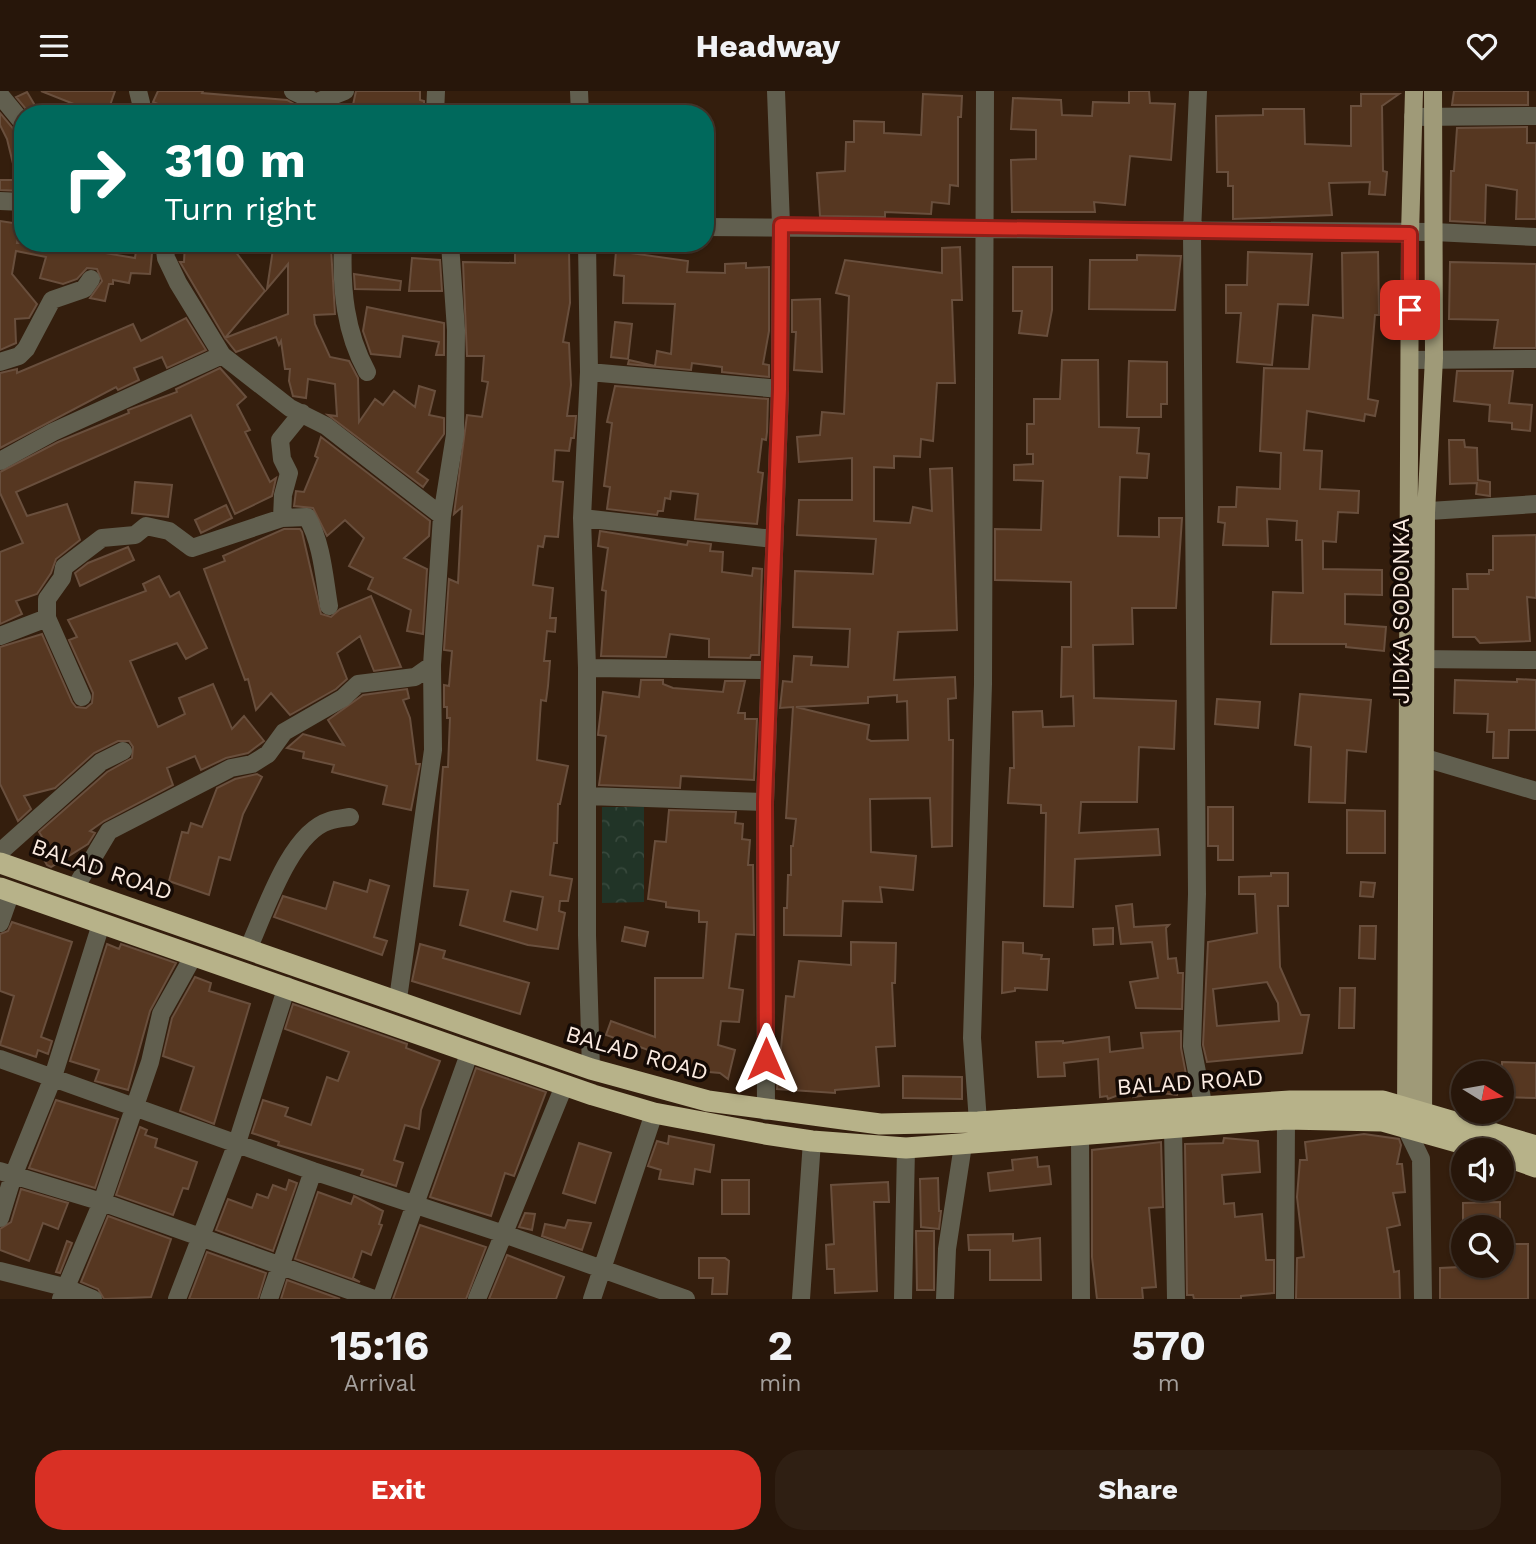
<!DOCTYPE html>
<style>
body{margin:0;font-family:"Work Sans",sans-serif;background:#2f1f13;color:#f1f3f6;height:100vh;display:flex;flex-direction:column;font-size:26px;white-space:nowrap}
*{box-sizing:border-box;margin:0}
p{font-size:23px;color:#a49f9c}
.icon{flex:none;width:38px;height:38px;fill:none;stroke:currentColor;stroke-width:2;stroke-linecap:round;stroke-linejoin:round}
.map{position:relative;height:1208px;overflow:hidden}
.side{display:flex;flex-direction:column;background:#27160a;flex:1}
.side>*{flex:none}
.banner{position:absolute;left:14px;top:14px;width:700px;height:147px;border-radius:28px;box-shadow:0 2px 5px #0004,0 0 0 2px #43352b;background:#00695c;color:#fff;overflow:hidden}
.needle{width:46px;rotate:101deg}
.controls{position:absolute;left:1451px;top:970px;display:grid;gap:14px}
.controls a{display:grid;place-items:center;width:63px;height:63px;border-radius:50%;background:#27160a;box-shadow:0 2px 5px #0004,0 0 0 2px #43352b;font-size:35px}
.pin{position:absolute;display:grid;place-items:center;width:60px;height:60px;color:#fff;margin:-30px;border-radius:14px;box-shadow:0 4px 10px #0006}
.me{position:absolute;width:77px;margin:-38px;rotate:0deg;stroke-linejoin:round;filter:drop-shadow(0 0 5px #0008)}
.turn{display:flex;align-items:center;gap:24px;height:147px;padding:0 35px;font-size:32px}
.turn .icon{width:91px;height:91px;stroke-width:2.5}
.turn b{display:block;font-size:49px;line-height:60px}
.eta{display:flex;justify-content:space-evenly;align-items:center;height:119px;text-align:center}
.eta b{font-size:42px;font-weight:700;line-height:49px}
.cta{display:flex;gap:14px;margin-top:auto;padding:14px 35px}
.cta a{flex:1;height:80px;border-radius:28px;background:#d93025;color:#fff;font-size:28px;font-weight:700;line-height:80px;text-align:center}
.cta a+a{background:#2f1f13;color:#f1f3f6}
header{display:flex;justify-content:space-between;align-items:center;height:91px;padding:0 35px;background:#27160a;font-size:32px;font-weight:700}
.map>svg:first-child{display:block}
.park{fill:url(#park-crowns)}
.building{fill:#563721;stroke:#694f3d;stroke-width:2;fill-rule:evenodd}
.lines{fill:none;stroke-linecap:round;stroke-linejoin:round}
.minor{stroke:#615f4f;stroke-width:18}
.major{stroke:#9f9a78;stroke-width:18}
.highway{stroke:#b7b289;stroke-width:21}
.route-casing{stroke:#8d1f18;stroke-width:18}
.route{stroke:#d93025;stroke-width:12}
.labels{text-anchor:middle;stroke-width:7;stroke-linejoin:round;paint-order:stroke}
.street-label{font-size:23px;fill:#fbebe1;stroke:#140a05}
</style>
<header><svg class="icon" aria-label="menu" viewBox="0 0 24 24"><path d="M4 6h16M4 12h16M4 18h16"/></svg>Headway<svg class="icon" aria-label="heart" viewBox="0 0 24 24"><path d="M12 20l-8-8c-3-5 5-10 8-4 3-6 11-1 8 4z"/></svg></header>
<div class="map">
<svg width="1536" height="1208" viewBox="0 0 1536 1208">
<defs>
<pattern id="park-crowns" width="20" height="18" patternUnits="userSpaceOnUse" patternTransform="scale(1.75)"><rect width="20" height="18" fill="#213427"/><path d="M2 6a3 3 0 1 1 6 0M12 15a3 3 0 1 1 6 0" fill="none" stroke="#37483c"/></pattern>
</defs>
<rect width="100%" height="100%" fill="#341e0d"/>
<path class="park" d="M602,716H644V811L602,812Z"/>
<path class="building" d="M41,0H115L107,23H99Z
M158,0H203L202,2L287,9L296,14V22L181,23L153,11Z
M356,0H420V9L424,10V23H351Z
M1129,0H1149L1150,12L1175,13L1171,69L1130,65L1125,114L1094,111L1095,121H1012L1011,69L1036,68V39L1011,38L1013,7L1061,9L1062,24L1092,25L1093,11L1129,12Z
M1454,0H1528V14H1452Z
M27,1L40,23H30L16,6Z
M923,3L962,5L961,26H958V95L950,94L949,113L932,111L931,123L885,121V126L820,125L817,82L845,80L846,51H854V30L884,31V42L921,44Z
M1361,3H1399L1382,15L1383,80L1387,81L1385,104L1369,103L1370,91L1329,92L1332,124L1233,128V95H1228V81H1217L1216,25L1263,24V18H1304L1305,53L1351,55V15H1361Z
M0,22L15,40L23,43L22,100L0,99V89H17L7,48L0,34Z
M1527,36V52H1536V128H1516L1517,99L1486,94L1485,132L1450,130L1451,80H1454L1457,37Z
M0,130L20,133L17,152H100L99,161L135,167L137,152H153L150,183L131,182L129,192L113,189V193H109L105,210L90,207L102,190L97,178L87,177L77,188L63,193L40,187L46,166L16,160L12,183L37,213L29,227L15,228L16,252L0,259Z
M185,152H229L265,200L225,247L180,171H184Z
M312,155L331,157L335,223L314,224L315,233L330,266L349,270L358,287L359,331L375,308L383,314L394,300L415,316L419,295L435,300L429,324L444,327V343L417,381L428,389L423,396L328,324L337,325L335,293L308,288L306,307L293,305L289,290L290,278H285L281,250L279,254L276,246L236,261L225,247L288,223V173L267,198L273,158L311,161Z
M960,156L962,209H952L955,292H937L933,350L921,348L920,366L894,365V377L874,376V430L910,432L913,416L932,420L930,378L952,377L957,539L898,541L894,589L955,586L956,607L948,608L949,649H953L952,755L932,756L930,707L870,708L871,761L916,765L913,799L880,796L882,811L843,810L841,845L784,844V817H787L788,784H791V755H793L796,728L786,727L793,616L780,617L783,590L792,591L794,565L812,566L811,574L848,576L850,538L793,536L795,480L873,483L876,448L797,444L799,409H852V367L799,371L797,346L820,344L822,321L844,323L849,205L836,202L845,169L942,182V157ZM897,604V611L907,610L908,649L871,650L867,648L869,634L796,616L868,612V606Z
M515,159H569L570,212L563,251L569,252L571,294L567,325H576L574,347H571L569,360L555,359L553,390L563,391L558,446L545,445L543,456L538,455L533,494L553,497L550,527H556L555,541L547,540L544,570H550L548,595L546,610L541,609L537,669L568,675L560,713H558L557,752H554L550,784L572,788L568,810H560L559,820L565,822L558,858L528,854L460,834L468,799L434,795L443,676H448L450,627H447V616H444V594L449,595L452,560L444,559L449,488L458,492L462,416L454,423L467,324L482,326L488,291L482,290L484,265H467L463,171L515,172ZM511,800L543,806L537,839L504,830Z
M616,160L688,170L687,181L725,182V173L746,172V177L769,176V240L763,273L769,274V286L722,281V276L692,272L691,279L628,273L629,269L655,275L657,260L671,263L675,213L623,212L624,185L614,184Z
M1248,161L1312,163L1308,214L1278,213L1272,274L1237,271L1241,222H1226V194H1247Z
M1378,161L1379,224H1375L1368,308L1378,310L1375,325L1365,323L1364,330L1307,320L1304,359L1322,360L1320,398L1359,400L1358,422L1338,421L1336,451L1323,450V478L1382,479V504L1345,503V533L1386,536L1384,560L1346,556V553H1271L1273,501L1303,502L1302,449H1296L1297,430L1267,428L1268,455L1223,454L1225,432L1218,431L1219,416H1236L1237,396L1280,398L1281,362L1260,360L1264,277L1309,278L1313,224L1343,227L1342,162Z
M1137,164L1181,165L1175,219L1089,218L1090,169H1137Z
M412,167L440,169L442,200H409Z
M1450,171L1536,173V257H1494L1498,229L1449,228Z
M1013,176H1052V219L1047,245L1019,242L1022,220H1013Z
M354,183L401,190L400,199L355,198Z
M820,208L822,281L794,279L796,241H792V209Z
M367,216L444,232V264H436L439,251L403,245L400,266L371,263L363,240Z
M186,227L206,259L167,277L162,266L134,277L139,289L118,299L116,296L0,357V282L17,278V282L133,233L141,250Z
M615,231L632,233L628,268L611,266Z
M1062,269H1098L1099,336L1139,337L1137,362L1149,363L1147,387L1120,386L1118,445L1159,446V427H1182L1176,517H1132L1133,553L1093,554L1094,607L1176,610L1174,658L1139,656L1137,711H1081L1079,742L1158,738L1160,764L1075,768L1073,816L1044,815L1046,722H1041V714L1008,712L1010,677H1014L1013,621L1042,620L1043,636L1074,635L1073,605L1061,606L1062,556H1071V491L995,489V438L1041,439L1043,390L1014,389V374L1033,373V363H1027V333H1034V308H1060Z
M1129,270L1167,271V313H1161V326H1127Z
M220,277L246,306L237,314L250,339L245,341L270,391L276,387L272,405L235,423L191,324L16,401L27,425L67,413L80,449L56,468L51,482L37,503L16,510L22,523L0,533V461L23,452L0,402V381L58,351L129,322L128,319L177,301L176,298Z
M1457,280H1513L1509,312L1532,314L1530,340L1512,338V332L1489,330L1490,314L1454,310Z
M615,295L768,308L767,341L766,349L762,348L758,381L763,382L757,433L695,428L698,403L671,400L670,408L665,407L663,420H658L657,424L607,418L610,396L604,395L612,332L607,331Z
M321,346L430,430L429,445L404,467L427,478L423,543L407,540L411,519L368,498L373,487L349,475L364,447L345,429L327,445L313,417L294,415L296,400L304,401L318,367L315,365Z
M1449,349H1464L1465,356L1477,357L1478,389L1490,391V405L1476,403L1477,392L1450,393Z
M135,391L172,394L168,426L132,422Z
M226,414L232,427L201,442L195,429Z
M284,438H300L302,441L321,523L331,526L340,518L371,505L401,576L374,580L360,545L337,562L347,588L336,598L290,624L271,602L256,619L248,588L245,589L204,478L225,470L223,465Z
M600,440L687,454L688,450L711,453L710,460L723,461L722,481L752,485L753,477L762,478L759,564H751L750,567L709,566V548L670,543L666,566L601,565L606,500L602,499L608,457L598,455Z
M1536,444V507L1527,506L1530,550L1480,552L1475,546H1453V498H1468L1467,483H1489V479H1493V445Z
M128,456L134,469L80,495L75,482L88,472Z
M159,485L170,506L179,501L207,557L186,568L177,552L130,570L158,636L185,623L179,607L213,593L232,638L244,625L264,650L248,662L226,667L201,679L195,665L167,677L173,694L104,730L90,740L95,742L88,753L51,776L47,774L40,762L49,757L39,741L107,681L132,667L133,656L129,650H118L94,662L55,697L24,705L31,718L18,730L0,693V556L42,543L72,611L76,616L86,617L92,612L93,602L69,549L77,546L68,529L146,500L143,493Z
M1517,588L1536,589V639H1509L1508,667H1493L1494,641H1487L1488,623L1454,622L1455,589L1517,591Z
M641,589H663V593L673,597L723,601L725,590H745L738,622H745V628H757L754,689L681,685L680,697L599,694L606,645L598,644L603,601L639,606Z
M407,598L409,607L403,609L410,627L416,673H420L411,719L383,713L387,695L332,681L334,674L303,667L304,661L287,657L303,643L344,654L328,629L363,604Z
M1300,603L1371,609L1366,661L1347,659L1345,712L1309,711L1311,656L1295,654Z
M1217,608L1260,611L1258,637L1215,633Z
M257,683L262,686L243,723L230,769L219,766L209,804L169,790L182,741L188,742L191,732L202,736L217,697L235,688Z
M1208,716H1233V769H1218V755H1208Z
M669,719L736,721L735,732L743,733L742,748L750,749L748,774H753L754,844L736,843L729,897L743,899L739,931L721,930L718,954L735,959L728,988L720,982L653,976L654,961L606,944L611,930L655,946V887H703L707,831H699V820L666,816V811L648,808L655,750L666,751Z
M1347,719L1385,720V762H1347Z
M1271,782H1288V815H1278L1280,876L1301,924H1309L1302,962L1207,971L1203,954L1208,851L1257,842L1255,803H1239V786L1271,785ZM1267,891L1278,912L1279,930L1217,935L1213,898Z
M370,789L389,795L374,846L387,850L382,864L274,826L283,805L326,818L334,791L367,801Z
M1361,791L1375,792L1373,806L1360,805Z
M1132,813L1134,836L1169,834L1166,837L1168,868L1176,867L1178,882H1183L1182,918L1136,917L1130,891L1158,887L1152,851L1121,853L1116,815Z
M12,831L72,851L41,946L52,950L48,963L38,959L36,966L0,954L14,905L0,900V843L8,840Z
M1360,835H1376L1375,868L1359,867Z
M625,836L648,841L645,855L622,850Z
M1113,837V853L1094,854L1093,838Z
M851,851L896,852L895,892H892L895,955L876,956L879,995L835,999V1002L777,998L786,905L794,906L799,870L851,874Z
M1003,851L1023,852V862L1042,864L1041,868H1049L1047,899L1015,897V900L1002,902Z
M107,853L119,858L121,853L176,872L150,920L128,999L95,990L99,979L70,970Z
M420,853L445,860L443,867L529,892L520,923L412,890Z
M195,886L211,892L209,900L250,913L214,1033L180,1020L194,976L163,965L172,927Z
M1340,897H1355L1354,937H1339Z
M293,913L407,953L406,957L440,970L421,1019L419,1038L405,1034L394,1069L403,1072L396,1095L361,1084L363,1079L278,1054L279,1051L252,1042L263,1009L288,1017L285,1025L311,1034L327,986L338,990L349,961L285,938Z
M1181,940V957L1189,999L1179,998L1177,1004L1161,1002L1133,1006L1132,999L1108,1008L1107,1005L1100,1006L1098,968L1064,972L1065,985L1038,986L1036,951L1063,950V952L1109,946L1110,961L1143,957L1141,942Z
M1502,971L1536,972V1007L1502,1006Z
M476,977L546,1001L514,1085L505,1082L491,1125L430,1106Z
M903,985L962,986V1008L903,1007Z
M56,1009L118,1028L95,1097L29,1077Z
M140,1036L147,1039L145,1044L157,1048L155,1056L197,1071L188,1098L183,1097L173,1124L116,1104Z
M1364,1043L1399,1048L1401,1054L1397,1073H1402L1405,1101L1393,1102L1400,1134L1387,1137L1394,1181L1399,1180L1400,1208H1296L1297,1167L1304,1166L1297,1106L1300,1069H1307L1305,1051Z
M669,1045L714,1054L710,1081L695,1078L693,1093L659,1088L661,1079L648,1075L657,1050L668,1053Z
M1224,1047L1258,1050L1260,1081L1222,1084L1224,1113L1234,1112L1235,1126L1262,1123L1266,1169H1274V1202L1241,1205V1208H1194L1193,1204H1187L1185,1053L1223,1052Z
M1161,1051L1163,1116L1149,1117L1156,1196L1142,1197L1143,1208H1097L1092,1166V1059Z
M579,1052L611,1062L595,1112L563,1102Z
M1037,1066L1038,1076L1049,1075L1051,1093L990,1100L988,1082L1013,1079L1012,1069Z
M938,1087L939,1120H941L939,1138L921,1136L920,1088Z
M289,1089L297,1092L273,1160L216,1139L228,1108L252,1117L257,1103L268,1107L273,1094L286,1099Z
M722,1089H749V1123H722Z
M888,1091L889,1111H874L877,1200L835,1202L834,1178H827L826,1154L834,1153L831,1094Z
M21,1098L68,1112L58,1138L43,1132L29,1170L0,1159V1138L11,1131Z
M318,1101L351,1113L354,1105L383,1120L379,1133L382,1134L371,1164L362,1160L353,1187L360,1191L295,1168Z
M1500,1111V1130H1463V1112Z
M525,1122L535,1123L532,1139L519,1136Z
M108,1125L171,1148L151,1206L104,1208L98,1198L81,1191Z
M568,1129L591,1132L582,1159L542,1145L545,1133L565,1137Z
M420,1134L486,1156L466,1208H393Z
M916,1140H934V1199H917Z
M1013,1143V1150L1040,1147L1041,1189H990V1159H969L968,1144Z
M67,1150L72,1152L60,1182L56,1181Z
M1508,1153H1528V1208H1440V1177L1502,1174V1171H1508Z
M207,1161L266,1182L258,1208H189Z
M507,1164L564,1186L556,1208H489Z
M699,1167H725L729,1170L727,1203H712L713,1187H699Z
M287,1189L340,1208H281Z"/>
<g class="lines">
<path class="minor" d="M293,0L310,8L312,13
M579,0L580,23
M1198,0L1192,141L1197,803L1192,955L1204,1018
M0,4L23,32
M137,23L141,12L138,0
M307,23L312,13L345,0
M435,23L436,0
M1413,26L1536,25
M0,110L23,111
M705,136L1434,141L1536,146
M164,152L166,167L178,192L222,264L290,317L326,335L442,425
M343,152C341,198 345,241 367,281
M587,152L589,281L582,427L587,577V844L591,978
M1410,269L1536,268
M0,271L19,265L26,258L52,209L84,198L91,188
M589,281L780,298
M302,322L280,349L282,368L289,382L283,404L282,427L307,426C322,452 324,485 329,515
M0,370L53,341L222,264
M1414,421L1536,413
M582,427L773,448
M47,527L82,606
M0,545L47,527V508L62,487L64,476L102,447L135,444L146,435L169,440L192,457L282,427
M1411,568L1536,569
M587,577L768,579
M1410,666L1425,667L1536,700
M587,705L765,711
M0,761L101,671L123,660
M75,797L109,740L231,677L252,673L268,663L284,641L343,607L358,593L415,586L432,574
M0,832L11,801
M249,856C265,821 290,742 329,730C335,728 344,727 350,726
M398,908L433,659L432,574L442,425L455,344L456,239L450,152
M0,968L313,1080L504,1143L686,1208
M766,1020L765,711L780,298L781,134L776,0
M978,1031L972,947L983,593L985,0
M1173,1036L1176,1208
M1406,1037L1421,1068L1423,1208
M1080,1045L1081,1208
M0,1080L102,1111L374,1208
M0,1127L13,1085L52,989L101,833
M0,1180L64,1196L93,1208
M61,1208L102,1111L150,971L161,923L194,864
M177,1208L237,1052L287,895
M269,1208L313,1080
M381,1208L469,963
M477,1208L564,995
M592,1208L654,1022
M801,1208L812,1050
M903,1208L906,1057
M945,1208L947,1158L963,1054
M1285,1208L1286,1028"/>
<path class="major" d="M1406,1029L1410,143L1414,0
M1423,1034L1426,422L1434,267L1433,0"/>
<path class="highway" d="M0,772L591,978L708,1010L880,1033L978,1031L1290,1010H1383L1536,1055
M0,797L593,1004L654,1022L765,1043L812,1050L906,1057L1286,1028L1382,1030L1485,1059
M1502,1064L1536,1076"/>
</g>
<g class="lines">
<g class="route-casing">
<path id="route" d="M766,968L765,711L780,298L781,134L1410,143V219"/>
</g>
<use href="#route" class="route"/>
</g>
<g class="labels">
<g class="street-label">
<text transform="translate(1401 520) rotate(-90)" y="8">JIDKA SODONKA</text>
<text transform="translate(102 778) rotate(19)" y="8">BALAD ROAD</text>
<text transform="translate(637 962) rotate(16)" y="8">BALAD ROAD</text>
<text transform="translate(1190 991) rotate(-4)" y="8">BALAD ROAD</text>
</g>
</g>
</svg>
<div class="controls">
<a><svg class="needle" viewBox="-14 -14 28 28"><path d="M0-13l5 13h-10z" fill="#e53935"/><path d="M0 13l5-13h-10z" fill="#a49f9c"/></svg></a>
<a><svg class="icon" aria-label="sound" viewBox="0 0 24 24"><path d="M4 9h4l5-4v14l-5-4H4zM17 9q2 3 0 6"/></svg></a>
<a><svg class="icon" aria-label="search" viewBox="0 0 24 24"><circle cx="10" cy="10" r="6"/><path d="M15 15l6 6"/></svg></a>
</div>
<div class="pin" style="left:1410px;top:219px;background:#d93025"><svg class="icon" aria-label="arrive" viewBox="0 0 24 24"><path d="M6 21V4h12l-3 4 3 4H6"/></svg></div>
<svg class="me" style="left:766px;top:968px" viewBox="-20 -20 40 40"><path d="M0-17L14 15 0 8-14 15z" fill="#d93025" stroke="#fff" stroke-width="4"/></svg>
<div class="banner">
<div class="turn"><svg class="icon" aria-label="right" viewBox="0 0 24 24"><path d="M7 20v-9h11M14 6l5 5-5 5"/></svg><div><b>310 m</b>Turn right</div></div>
</div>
</div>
<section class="side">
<div class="eta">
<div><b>15:16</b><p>Arrival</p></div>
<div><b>2</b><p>min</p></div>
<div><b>570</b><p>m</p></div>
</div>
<div class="cta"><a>Exit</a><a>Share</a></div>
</section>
